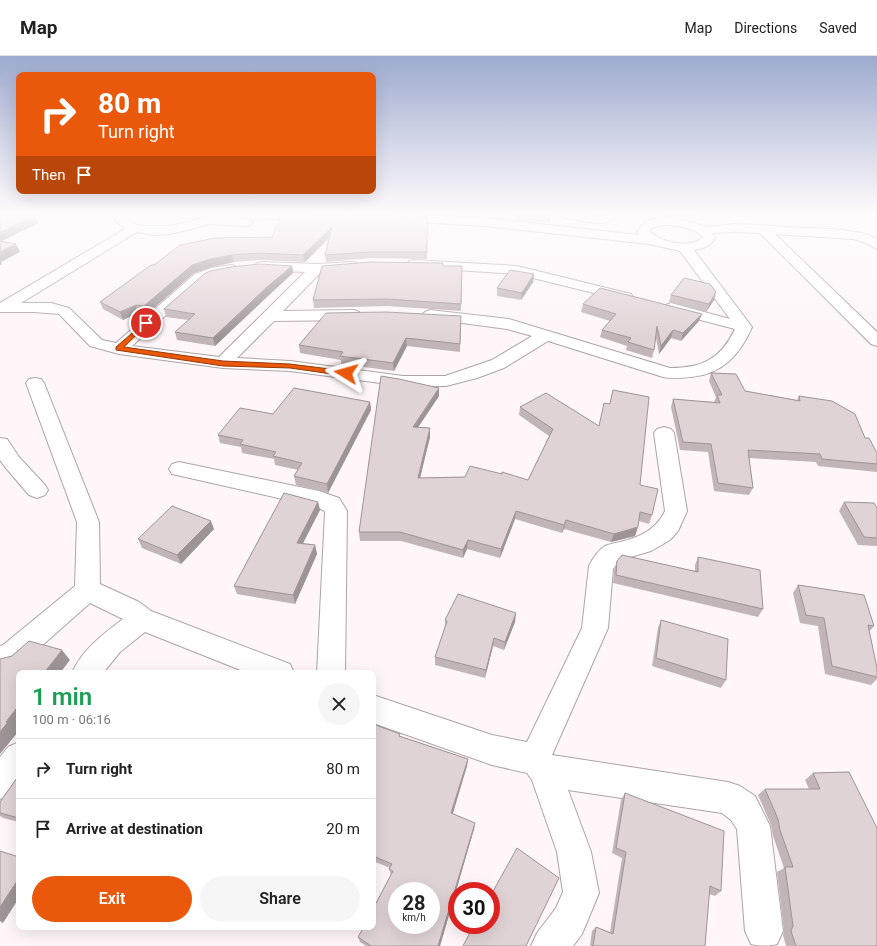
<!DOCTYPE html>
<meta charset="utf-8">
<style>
body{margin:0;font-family:Roboto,sans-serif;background:#f6f6f6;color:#222;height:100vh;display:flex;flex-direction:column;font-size:15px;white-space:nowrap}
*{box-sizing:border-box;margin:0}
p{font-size:13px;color:#767676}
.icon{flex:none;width:22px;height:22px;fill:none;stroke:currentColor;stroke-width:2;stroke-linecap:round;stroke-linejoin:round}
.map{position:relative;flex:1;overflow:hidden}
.drawer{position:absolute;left:16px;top:614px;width:360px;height:260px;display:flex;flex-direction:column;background:#fff;border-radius:8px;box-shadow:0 4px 16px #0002}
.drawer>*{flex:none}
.banner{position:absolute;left:16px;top:16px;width:360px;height:122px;border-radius:8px;box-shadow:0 4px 16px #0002;background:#ea580c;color:#fff;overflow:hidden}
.speed{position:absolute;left:388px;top:826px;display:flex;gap:8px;font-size:20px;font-weight:700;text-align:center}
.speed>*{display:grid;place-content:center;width:52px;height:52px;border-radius:50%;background:#fff;box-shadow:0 4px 16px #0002;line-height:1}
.speed small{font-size:10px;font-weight:400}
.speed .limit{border:6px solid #d22;background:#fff;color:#111}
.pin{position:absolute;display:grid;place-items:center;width:34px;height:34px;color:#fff;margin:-17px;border:2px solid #fff;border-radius:50%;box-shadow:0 1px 4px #0007}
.me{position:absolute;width:44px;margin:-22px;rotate:278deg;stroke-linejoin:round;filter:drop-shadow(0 0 3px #0008)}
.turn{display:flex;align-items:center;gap:14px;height:84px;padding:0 16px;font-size:18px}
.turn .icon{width:52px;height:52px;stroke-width:2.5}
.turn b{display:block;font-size:28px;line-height:34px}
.then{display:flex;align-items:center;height:38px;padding:0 16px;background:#0003;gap:8px;font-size:15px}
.round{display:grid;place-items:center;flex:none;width:42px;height:42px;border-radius:21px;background:#f6f6f6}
.overview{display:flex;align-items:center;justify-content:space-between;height:68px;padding:0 16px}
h1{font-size:24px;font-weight:600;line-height:30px;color:#1e9e55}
.action{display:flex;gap:8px;margin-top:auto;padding:8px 16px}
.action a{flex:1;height:46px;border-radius:24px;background:#ea580c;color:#fff;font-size:16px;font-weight:600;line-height:46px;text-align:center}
.action a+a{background:#f6f6f6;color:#222}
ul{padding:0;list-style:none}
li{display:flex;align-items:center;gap:12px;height:60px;padding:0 16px;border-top:1px solid #e0e0e0}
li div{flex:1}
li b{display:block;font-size:15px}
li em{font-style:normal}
header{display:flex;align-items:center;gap:24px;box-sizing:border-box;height:56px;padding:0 20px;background:#fff;border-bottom:1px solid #e0e0e0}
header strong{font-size:19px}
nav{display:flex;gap:22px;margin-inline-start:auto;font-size:14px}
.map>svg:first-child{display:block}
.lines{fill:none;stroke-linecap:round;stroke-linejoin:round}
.street-casing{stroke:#afa3a5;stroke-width:2}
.street{fill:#fff;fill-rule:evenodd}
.wall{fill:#c1b5b8}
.shaded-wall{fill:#9d9496}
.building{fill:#e0d3d6;stroke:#9d9496;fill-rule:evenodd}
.route{fill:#ea580c;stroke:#983908}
</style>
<header>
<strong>Map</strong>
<nav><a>Map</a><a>Directions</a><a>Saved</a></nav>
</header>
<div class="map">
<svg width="877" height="890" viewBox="0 0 877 890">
<rect width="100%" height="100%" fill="#fef6f8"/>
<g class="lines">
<g class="street-casing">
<path id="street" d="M115,158H127V163L134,168L142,170H169L193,165L210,158H223L220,161L247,162L251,163L253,166L251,169L247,170L208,168L188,174L169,178L155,179L137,176L21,247H51L69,252L102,284L116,287L195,218L212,212L230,209L235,210L237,213L235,216L215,220L205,224L132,290L219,301L305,216L262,214L257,213L255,210L257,207L262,206L317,208L352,206L357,207L359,210L357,213L321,216L283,255L354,254L359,256L362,259L359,262L354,264L274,265L237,302L290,305L403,320H445L492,304L532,280L507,273L425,262L422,259L425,256L430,254L509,263L670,312C702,312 721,303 735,273L666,255L663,252L666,249L671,247L730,263L680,195L649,188L486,170L398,165L394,164L392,161L394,158H400L486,162L639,179L637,176C643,166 650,163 661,162C676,160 689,166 703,170C711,172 724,169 733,168C750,168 767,170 785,171C809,173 858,171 877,183V193L864,186L853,183L775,178L877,276V290L871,288L760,177L734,176L712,177L715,181C712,190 702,193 694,194L752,271C740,299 722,318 691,321C681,322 672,323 663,321L548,285L504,312L477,322L446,330H403L290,315L223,312L119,298L90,290L59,258L34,256H0V247L125,173L115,164ZM663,169C677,169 693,171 703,181C689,193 661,187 650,175C652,170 658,170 663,169Z
M224,158H313L315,160L313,163L309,164L230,162L226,161Z
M560,158H586L604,160L607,158H619C608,174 583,164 566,162L562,161Z
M414,204L517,210L631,238L633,241L631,244L626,245L517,218L409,211L407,208L409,205Z
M35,322L41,323L44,327L99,466L100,528L139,546L151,555L290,608L294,617H248L145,576L120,596L103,617H72C82,594 103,578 123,563L90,547L20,609L0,614V590L3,589L75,530L77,466L26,327L29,323Z
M664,371L671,373L674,377L687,455L678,475L670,484L651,495L620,504L613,513L608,572L552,699L728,726L740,730L755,740L770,770L783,875L777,888C770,890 758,890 751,888L745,875L737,773L731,764L722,757L568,734L591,796L599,837L582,878L573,890H531L537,877L556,852L563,836L557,796L532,724L527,717L492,709L373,667V639L492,679L527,686L582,572L589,510C592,504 598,494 605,490C609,488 615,487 620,486C640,481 656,474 665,455L654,377L657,373Z
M0,382L7,383L19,401L45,429L48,434L45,439L37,442L29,439L5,411L0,404Z
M179,406L319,435L339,442L347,455L345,617H317L325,456L323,454L314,450L172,418L169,413L172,408Z
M19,686V728L11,738L0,743V701L8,691Z"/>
</g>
<use href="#street" class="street"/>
</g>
<path class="wall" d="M517,158H553L549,167L516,164Z
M660,158H692L691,162Z
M428,161L427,203L371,202L326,206L325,199L329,182L305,206L261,204L234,206L212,211L194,217L147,258L138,257L123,264L103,253L100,246L154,209L272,181Z
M292,210L293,217L269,239L215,290L177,284L175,276L188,264L166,261L164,253Z
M443,210H462L461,255L387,250L314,252L313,244Z
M534,218L533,226L521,244L497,240V232Z
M671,239L714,244L706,256L669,246Z
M583,248L702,258L699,265L681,285L671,282L659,298L656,282L654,294L652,302L626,294L627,290L600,281L602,274L610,265L581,256Z
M461,260L460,296L407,290L394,315L341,308V304L300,297L299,289Z
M711,317L745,335L797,344L799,340L865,382L877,397V416L818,410L816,406L749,402L753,432L749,439L714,435L708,396L680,394L671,351L673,343L714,346L716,341L709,325Z
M439,332V340L418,371L430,372V381L420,422L465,421L502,418L528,424L549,380L519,359L520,351L640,429L652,459L649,468L639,465L635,480L611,486L564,473L562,477L515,463L500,502L467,493L463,502L401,485H360L359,476Z
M370,346L371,354L328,437L296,429L294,420L298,414L275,409L274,403L242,397L241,391L220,387L218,379L273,358Z
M318,446L320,454L303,487L315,489L317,498L295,548L237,538L234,530Z
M844,446L877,452V490L858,489L839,455Z
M214,473L181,508L142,492L138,483Z
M698,501L763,553L758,561L613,527L614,514L617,505L695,515V509Z
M798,529L874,570L869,576L877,623L871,629L825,618L818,570L800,567L793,537Z
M445,564L515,566L504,594L493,590L485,622L435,609V601L445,572Z
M661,564L726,624L721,632L652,610L658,572Z
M373,668L400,678V680L468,703L467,710L452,758L475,767L474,773L440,890H366L360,886L358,881L391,819L389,813L390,812L373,805Z
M849,716L877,890H786L783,879L784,875L777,816L784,812L773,780L771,769L758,739L765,733H809L805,724L813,717Z
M19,719V766L3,762L0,760V746Z
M625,737L721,835L715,840L709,838L705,890H590L592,875L596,871L610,876L622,802L612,797L621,744Z"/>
<path class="shaded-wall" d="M551,158H553L549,167L550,160Z
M36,160L39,167L0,186V176Z
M332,171L333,178L305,206L303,199Z
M16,188L20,196L1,206L2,208L0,209V196Z
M232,199L234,206L212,211L194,217L147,258L144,250L192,209L210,203Z
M292,210L293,217L269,239L215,290L213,282L267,231Z
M534,218L533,226L521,244L522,237Z
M716,236L714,244L706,256L709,248Z
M136,249L138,257L123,264L120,256Z
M702,258L699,265L681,285L683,277Z
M673,274L671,282L659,298L661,290Z
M406,282L407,290L394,315L393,307Z
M439,332V340L413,379V371Z
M370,346L371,354L328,437L327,428Z
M430,372V381L418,430V422Z
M318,446L320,454L299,495L297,487Z
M516,455L515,463L500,502L501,493Z
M566,464L564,473L562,477L564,469Z
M211,465L214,473L181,508L177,499Z
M638,471L635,480L611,486L614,478Z
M468,484L467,493L463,502V494Z
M315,489L317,498L295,548L293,539Z
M516,557L515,566L504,594L505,586Z
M494,582L493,590L485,622L486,614Z
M62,594L70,604L60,617H44Z
M19,649V672L17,674L18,676L0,698V676L6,666Z
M468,703L467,710L451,764V757Z
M475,767L474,773L440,890H438Z
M19,822V842L3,867L0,865V851Z"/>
<path class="building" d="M0,158H23L36,160L0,176Z
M281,158L428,161L426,196H370L325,199L332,171L303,199L259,197L232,199L210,203L192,209L144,250L136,249L120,256L100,246L151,209H154L180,189L215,182L272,181Z
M518,158H551L550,160Z
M0,185L16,188L0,196Z
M370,206L443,207V210H462L461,248L387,243L313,244L322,210Z
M260,208L292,210L267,231L213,282L175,276L195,258L164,253L204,218L210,215L231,211Z
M510,214L534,218L522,237L497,232Z
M684,222L710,228L716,236L709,248L671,239Z
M600,232L702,258L683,277L673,274L661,290L657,270L654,294L628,286L631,282L602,274L616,258L583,248Z
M386,256L461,260L460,288L406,282L393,307L340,300L343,296L299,289L326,257Z
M711,317L736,318L745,335L800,345L799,340L832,345L855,358L865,382H869L877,397V408L822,403L820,398L748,394L753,432L718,427L711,388L683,386L673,343L720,347L717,339H722Z
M381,320L399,323L439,332L413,371L430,372L418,422L465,421L470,410L502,418V416L528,424L553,373L520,351L546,337L599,370L604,347L610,348L613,334L649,341L640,429L658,433L652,459L640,456L638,471L614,478L566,464L564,469L516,455L501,493L468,484L463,494L400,476H359Z
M294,332L370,346L327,428L294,420L302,407L273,400L276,396L240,388L243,384L218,379L240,352L273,358Z
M284,437L318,446L297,487L315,489L293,539L234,530Z
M844,446L874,447L877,452V482L864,481Z
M172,450L211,465L177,499L138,483Z
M622,499L698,516V501L760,514L763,553L616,519L617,505Z
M798,529L864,539L874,570L868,569L877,612V621L832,610L824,562L806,559Z
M458,538L516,557L505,586L494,582L486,614L435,601L447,565L445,564Z
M661,564L728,583L726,624L656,602Z
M29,585L62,594L44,617H19V649L6,666H8L0,676V603L12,600Z
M373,668L400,678L399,680L468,703L451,757L475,767L438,890H371L358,881L364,871H373V853L393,815L389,813L392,808L373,800ZM397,835H431V869H397Z
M849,716L877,772V890H796L791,875L793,870L785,811H793L780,774L778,763L765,733H820L813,717Z
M19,719V762L0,757V746Z
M625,737L724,775L721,835L710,830L705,890H593L596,871L613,878L626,796L616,792Z
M517,792L559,822L526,890H463L474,869H491V839Z
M0,795L19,801V822L0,851Z"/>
<linearGradient id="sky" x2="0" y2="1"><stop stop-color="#9daace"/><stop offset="0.56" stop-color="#fffbfc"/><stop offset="1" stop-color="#fffbfc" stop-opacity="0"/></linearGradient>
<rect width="877" height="282" fill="url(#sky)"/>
<path class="route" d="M146,265L148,266V268L124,291L223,305L290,308L346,315L350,317L346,320L290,312L223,310L116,294V291Z"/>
</svg>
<div class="speed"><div>28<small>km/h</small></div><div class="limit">30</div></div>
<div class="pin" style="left:146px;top:267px;background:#d93025"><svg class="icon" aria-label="arrive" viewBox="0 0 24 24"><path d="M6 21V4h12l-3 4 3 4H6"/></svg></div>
<svg class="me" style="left:346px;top:317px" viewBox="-20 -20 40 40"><path d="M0-17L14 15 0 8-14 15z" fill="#ea580c" stroke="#fff" stroke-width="4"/></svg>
<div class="banner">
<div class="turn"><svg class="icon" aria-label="right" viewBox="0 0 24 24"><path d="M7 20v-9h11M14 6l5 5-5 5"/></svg><div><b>80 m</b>Turn right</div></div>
<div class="then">Then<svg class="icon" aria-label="arrive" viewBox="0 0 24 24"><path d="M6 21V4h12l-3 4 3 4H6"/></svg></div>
</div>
<section class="drawer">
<div class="overview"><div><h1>1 min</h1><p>100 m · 06:16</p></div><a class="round"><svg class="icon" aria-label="close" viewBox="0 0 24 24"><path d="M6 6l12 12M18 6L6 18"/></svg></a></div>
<ul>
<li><svg class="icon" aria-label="right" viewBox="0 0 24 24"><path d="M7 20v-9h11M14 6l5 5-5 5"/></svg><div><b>Turn right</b></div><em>80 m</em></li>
<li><svg class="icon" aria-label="arrive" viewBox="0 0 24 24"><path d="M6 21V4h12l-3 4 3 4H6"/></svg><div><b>Arrive at destination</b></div><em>20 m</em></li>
</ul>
<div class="action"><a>Exit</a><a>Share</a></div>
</section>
</div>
